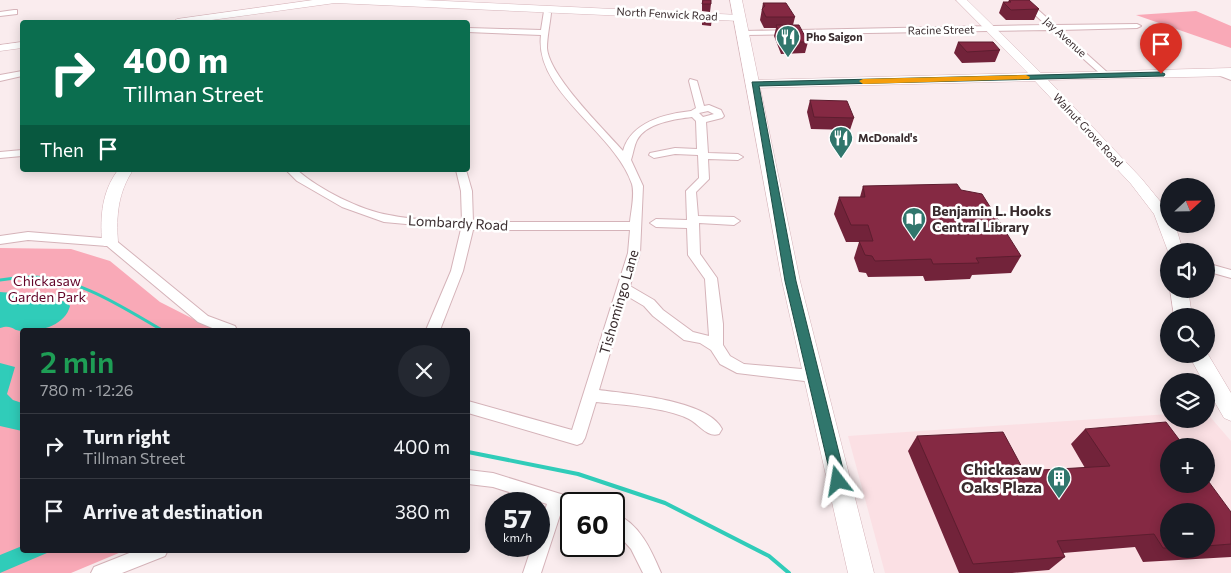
<!DOCTYPE html>
<meta charset="utf-8">
<style>
body{margin:0;font-family:Commissioner,sans-serif;background:#242831;color:#f1f3f6;height:100vh;display:flex;flex-direction:column;font-size:19px;white-space:nowrap}
*{box-sizing:border-box;margin:0}
p{font-size:16px;color:#9ea1a6}
.icon{flex:none;width:28px;height:28px;fill:none;stroke:currentColor;stroke-width:2;stroke-linecap:round;stroke-linejoin:round}
.map{position:relative;flex:1;overflow:hidden}
.sheet{position:absolute;left:20px;top:328px;width:450px;height:225px;display:flex;flex-direction:column;background:#171b24;border-radius:5px;box-shadow:0 2px 12px #0003}
.sheet>*{flex:none}
.hud{position:absolute;left:20px;top:20px;width:450px;height:152px;border-radius:5px;box-shadow:0 2px 12px #0003;background:#0b6e4f;color:#fff;overflow:hidden}
.needle{width:32px;rotate:68deg}
.fabs{position:absolute;left:1160px;top:178px;display:grid;gap:10px}
.fabs a{display:grid;place-items:center;width:55px;height:55px;border-radius:50%;background:#171b24;box-shadow:0 2px 12px #0003;font-size:25px}
.speed{position:absolute;left:485px;top:492px;display:flex;gap:10px;font-size:25px;font-weight:700;text-align:center}
.speed>*{display:grid;place-content:center;width:65px;height:65px;border-radius:50%;background:#171b24;box-shadow:0 2px 12px #0003;line-height:1}
.speed small{font-size:12px;font-weight:400}
.speed .limit{border:2px solid #111;border-radius:8px;background:#fff;color:#111}
.pin{position:absolute;display:grid;place-items:center;width:42px;height:42px;color:#fff;margin:-51px -21px;border-radius:50% 50% 50% 0;rotate:-45deg;box-shadow:0 0 5px #0007}
.pin .icon{rotate:45deg}
.me{position:absolute;width:55px;margin:-28px;rotate:346deg;stroke-linejoin:round;filter:drop-shadow(0 0 4px #0008)}
.turn{display:flex;align-items:center;gap:18px;height:105px;padding:0 20px;font-size:22px}
.turn .icon{width:65px;height:65px;stroke-width:2.5}
.turn b{display:block;font-size:35px;line-height:42px}
.then{display:flex;align-items:center;height:48px;padding:0 20px;background:#0003;gap:10px;font-size:19px}
.round{display:grid;place-items:center;flex:none;width:52px;height:52px;border-radius:26px;background:#242831}
.overview{display:flex;align-items:center;justify-content:space-between;height:85px;padding:0 20px}
h1{font-size:30px;font-weight:600;line-height:38px;color:#1e9e55}
ul{padding:0;list-style:none}
li{display:flex;align-items:center;gap:15px;height:65px;padding:0 20px;border-top:1px solid #363941}
li div{flex:1}
li b{display:block;font-size:19px}
li em{font-style:normal}
.map>svg:first-child{display:block}
.built{fill:#fbe0e4;fill-rule:evenodd}
.green{fill:#f9a9b7}
.water{fill:#30ccb9}
.lines{fill:none;stroke-linecap:round;stroke-linejoin:round}
.stream-far1{stroke:#30ccb9;stroke-width:3}
.stream{stroke:#30ccb9;stroke-width:4}
.street-casing{stroke:#d5b3b9;stroke-width:2}
.secondary-casing{stroke:#d5b3b9;stroke-width:1}
.primary-casing{stroke:#d5b3b9;stroke-width:1}
.street{fill:#fff;fill-rule:evenodd}
.secondary{fill:#fff;fill-rule:evenodd}
.primary{fill:#fff;fill-rule:evenodd}
.wall{fill:#72233a;fill-rule:evenodd}
.building{fill:#852943;stroke:#5d1d2f}
.route{fill:#30766c;stroke:#1f4d46}
.slow{fill:#f59e0b}
.labels{text-anchor:middle;stroke-width:5;stroke-linejoin:round;paint-order:stroke}
.far-street-label{font-size:11px;fill:#392c2e;stroke:#fff}
.far-poi-label{font-size:11px;font-weight:bold;fill:#392c2e;stroke:#fff;text-anchor:start}
.poi-label{font-size:14px;font-weight:bold;fill:#392c2e;stroke:#fff;text-anchor:start}
.street-label{font-size:14px;fill:#392c2e;stroke:#fff}
.park-label{font-size:14px;fill:#620327;stroke:#fff}
.near-poi-label{font-size:16px;font-weight:bold;fill:#392c2e;stroke:#fff;text-anchor:end}
</style>
<div class="map">
<svg width="1231" height="573" viewBox="0 0 1231 573">
<rect width="100%" height="100%" fill="#faecee"/>
<path class="built" d="M1206,412L1231,441V573H885L848,436L1169,414V419H1206ZM1169,446H1206V484H1169ZM1169,511H1206V549H1169Z"/>
<path class="green" d="M1196,11L1231,26V48L1136,15Z
M0,248L71,249L110,261L160,302L215,330H22V550H126L71,573H0Z"/>
<path class="water" d="M0,292C14,293 63,295 70,306C65,326 39,332 22,331C12,331 13,324 0,328Z
M0,363L15,367L7,394L13,400L22,403V431L0,426Z
M22,546V550H54L0,573V555Z"/>
<g class="lines">
<path class="stream-far1" d="M0,280C10,279 20,277 31,277C78,277 122,307 162,330"/>
<path class="stream" d="M468,452L578,474L665,503L769,556L789,573"/>
<g class="street-casing">
<path id="street" d="M1019,0H1027L1055,25L1137,24L1141,26L1137,28L1060,30L1108,73V77L1105,78L1051,30L745,35L741,33L745,31L1046,25Z
M14,10H17V14L0,16V12Z
M544,11L551,13C550,24 547,37 547,48C549,76 604,129 623,151C631,122 664,114 691,111L696,108L689,81L690,79L697,81L704,106L709,105L721,110L724,116L722,118L706,122L708,153L738,154L743,157L738,160L708,159L709,179L696,192L698,216L734,217L740,221L734,225L699,223L700,254L717,278L723,324V345L730,356L744,364L813,370L818,372L820,376L818,380L813,382L737,373L720,364L711,350L700,343L684,340L653,316L644,306L627,296L599,390C628,394 708,400 722,429L719,434C707,438 699,424 689,419C665,407 622,405 596,402L585,438L582,443L577,445L468,413V401L572,430L628,253L630,230H473L463,271L440,330H426L451,271L461,229L384,222L342,207L297,181L286,170H297C320,190 360,210 389,215C413,220 438,220 462,222L461,191L456,170H466L472,191L473,222H630C631,211 635,195 632,184C615,132 534,92 541,35L468,32V28L541,30ZM708,111L714,114L703,117L699,113ZM692,117L696,121L697,149L675,148L650,153L649,155L654,158L675,154L698,155L699,178L686,191L687,220L656,219L650,223L656,227L687,228L688,255L705,279L709,336L693,332L663,310L654,300L630,286L640,253L643,186L631,160C633,154 634,146 637,140C646,123 675,119 692,117Z
M1221,70L1231,74V80L1218,75V71Z
M22,71V76L0,81V75Z
M22,150V156L0,158V152Z
M28,232L114,239L208,316L235,326L237,330H217L198,322L107,246L28,240L0,244V236Z
M1206,263L1231,270V278L1206,271Z
M468,470L493,473L577,499L579,504H571V512L562,509L541,573H523L532,546H539V528L547,504L493,487L468,484Z
M614,513C639,523 651,549 661,573H643L631,549L614,530Z
M137,550H168L165,556L122,573H91L94,567Z"/>
</g>
<g class="secondary-casing">
<path id="secondary" d="M313,0H423L740,15L745,18L740,21L335,3L197,22H172L177,19Z
M956,0H967L1041,73L1231,68V76L1048,80L1141,178L1169,212V224H1175L1183,251H1169V254L1154,214L1131,184L1035,81L754,88L748,84L754,80L1028,73Z
M22,42V48L0,51V45Z
M118,170H133C118,193 116,215 118,242L116,246H104L102,242C100,216 102,191 118,170Z
M1170,289H1188L1192,316H1174Z
M1206,351L1231,393V421L1224,418L1206,387V381H1203L1188,354H1206Z"/>
</g>
<g class="primary-casing">
<path id="primary" d="M730,0H742L800,281L874,573H848L782,281Z"/>
</g>
<use href="#street" class="street"/>
<use href="#secondary" class="secondary"/>
<use href="#primary" class="primary"/>
</g>
<path class="wall" d="M702,0L711,4L710,12L702,11Z
M1009,0L1039,9L1034,20H1006L999,13L1003,2H1008Z
M763,3L795,17L793,25L808,42L805,53L781,54L774,36L776,28H764L760,20Z
M702,14L712,18L711,26L702,25Z
M958,42L1000,50L995,62L962,63L954,53Z
M810,100L854,118L850,130L811,129L807,112Z
M863,186L961,190L1021,256L1011,273L972,275L970,279L925,281L923,276L868,277L866,273L859,272L854,258L859,242H846L834,214L839,197H860Z
M1085,429L1231,512V557L1143,562L1135,547L1063,553L1065,557L1049,570L1012,573H959L908,451L917,436L1024,471L1085,468L1071,444ZM1169,511H1206V549H1169Z"/>
<path class="building" d="M703,0H711V4H702Z
M1009,0H1029L1039,9L1011,10L1003,2H1011Z
M763,3H786L795,17H766L762,9L765,6Z
M702,14H711L712,18H702Z
M776,25H799L808,42H783Z
M958,42H993L1000,50L967,52Z
M810,100L847,101L854,118L814,117Z
M957,184L961,190L982,194L1021,256L976,258L979,263L933,264L931,259L875,261L872,256L865,255L859,241H873L868,225H851L839,197H865L863,186Z
M1166,422L1184,446H1169V484H1206V478L1231,512V544L1206,546V511H1169V548H1163L1154,534L1057,541L1065,557L973,564L917,436L1003,432L1024,471L1110,466L1085,429Z"/>
<path class="route" d="M1161,72L1165,74L1164,76L759,86L796,281L846,481L844,486L838,488L833,486L785,281L752,82Z"/>
<path class="slow" d="M1026,75L1030,77L1029,79L863,84L859,81L863,79Z"/>
<defs>
<g id="restaurant-pin" transform="scale(1.25)"><path d="M0 17L-7.5 6A9.5 9.5 0 1 1 7.5 6Z" fill="#30766c" stroke="#fff"/><path d="M-5-6h1v4h1v-4h1v4h1v-4h1v5L-1.5 .5V6h-2V.5L-5-1ZM5-6V6H3V1.5H1.5Q1.5-4 5-6Z" fill="#fff"/></g>
<g id="library-pin" transform="scale(1.25)"><path d="M0 17L-7.5 6A9.5 9.5 0 1 1 7.5 6Z" fill="#30766c" stroke="#fff"/><path d="M-6-4Q-3-5.5-.7-3.5V5Q-3 3-6 4ZM6-4Q3-5.5 .7-3.5V5Q3 3 6 4Z" fill="#fff"/></g>
<g id="building-pin" transform="scale(1.25)"><path d="M0 17L-7.5 6A9.5 9.5 0 1 1 7.5 6Z" fill="#30766c" stroke="#fff"/><path d="M-4-6H4V6H1V3H-1V6H-4ZM-2.5-4.3h1.7v1.8h-1.7ZM.8-4.3h1.7v1.8H.8ZM-2.5-1h1.7V.8h-1.7ZM.8-1h1.7V.8H.8Z" fill="#fff"/></g>
</defs>
<g fill-rule="evenodd">
<use href="#restaurant-pin" x="788" y="37"/>
<use href="#restaurant-pin" x="841" y="138"/>
<use href="#library-pin" x="914" y="219"/>
<use href="#building-pin" x="1059" y="478"/>
</g>
<g class="labels">
<g class="far-street-label">
<text transform="translate(667 14) rotate(3)" y="4">North Fenwick Road</text>
<text transform="translate(941 30) rotate(-1)" y="4">Racine Street</text>
<text transform="translate(1065 37) rotate(42)" y="4">Jay Avenue</text>
<text transform="translate(1088 130) rotate(47)" y="4">Walnut Grove Road</text>
</g>
<g class="far-poi-label">
<text x="806" y="41">Pho Saigon</text>
<text x="858" y="142">McDonald's</text>
</g>
<g class="poi-label">
<text x="932" y="216">Benjamin L. Hooks<tspan x="932" dy="16">Central Library</tspan></text>
</g>
<g class="street-label">
<text transform="translate(458 223) rotate(3)" y="5">Lombardy Road</text>
<text transform="translate(619 302) rotate(-74)" y="5">Tishomingo Lane</text>
</g>
<g class="park-label">
<text x="47" y="286">Chickasaw<tspan x="47" dy="16">Garden Park</tspan></text>
</g>
<g class="near-poi-label">
<text x="1042" y="475">Chickasaw<tspan x="1042" dy="18">Oaks Plaza</tspan></text>
</g>
</g>
</svg>
<div class="fabs">
<a><svg class="needle" viewBox="-14 -14 28 28"><path d="M0-13l5 13h-10z" fill="#e53935"/><path d="M0 13l5-13h-10z" fill="#9ea1a6"/></svg></a>
<a><svg class="icon" aria-label="sound" viewBox="0 0 24 24"><path d="M4 9h4l5-4v14l-5-4H4zM17 9q2 3 0 6"/></svg></a>
<a><svg class="icon" aria-label="search" viewBox="0 0 24 24"><circle cx="10" cy="10" r="6"/><path d="M15 15l6 6"/></svg></a>
<a><svg class="icon" aria-label="layers" viewBox="0 0 24 24"><path d="M12 4l9 5-9 5-9-5zM3 14l9 5 9-5"/></svg></a>
<a>+</a>
<a>−</a>
</div>
<div class="speed"><div>57<small>km/h</small></div><div class="limit">60</div></div>
<div class="pin" style="left:1161px;top:74px;background:#d93025"><svg class="icon" aria-label="arrive" viewBox="0 0 24 24"><path d="M6 21V4h12l-3 4 3 4H6"/></svg></div>
<svg class="me" style="left:838px;top:481px" viewBox="-20 -20 40 40"><path d="M0-17L14 15 0 8-14 15z" fill="#30766c" stroke="#fff" stroke-width="4"/></svg>
<div class="hud">
<div class="turn"><svg class="icon" aria-label="right" viewBox="0 0 24 24"><path d="M7 20v-9h11M14 6l5 5-5 5"/></svg><div><b>400 m</b>Tillman Street</div></div>
<div class="then">Then<svg class="icon" aria-label="arrive" viewBox="0 0 24 24"><path d="M6 21V4h12l-3 4 3 4H6"/></svg></div>
</div>
<section class="sheet">
<div class="overview"><div><h1>2 min</h1><p>780 m · 12:26</p></div><a class="round"><svg class="icon" aria-label="close" viewBox="0 0 24 24"><path d="M6 6l12 12M18 6L6 18"/></svg></a></div>
<ul>
<li><svg class="icon" aria-label="right" viewBox="0 0 24 24"><path d="M7 20v-9h11M14 6l5 5-5 5"/></svg><div><b>Turn right</b><p>Tillman Street</p></div><em>400 m</em></li>
<li><svg class="icon" aria-label="arrive" viewBox="0 0 24 24"><path d="M6 21V4h12l-3 4 3 4H6"/></svg><div><b>Arrive at destination</b></div><em>380 m</em></li>
</ul>
</section>
</div>
